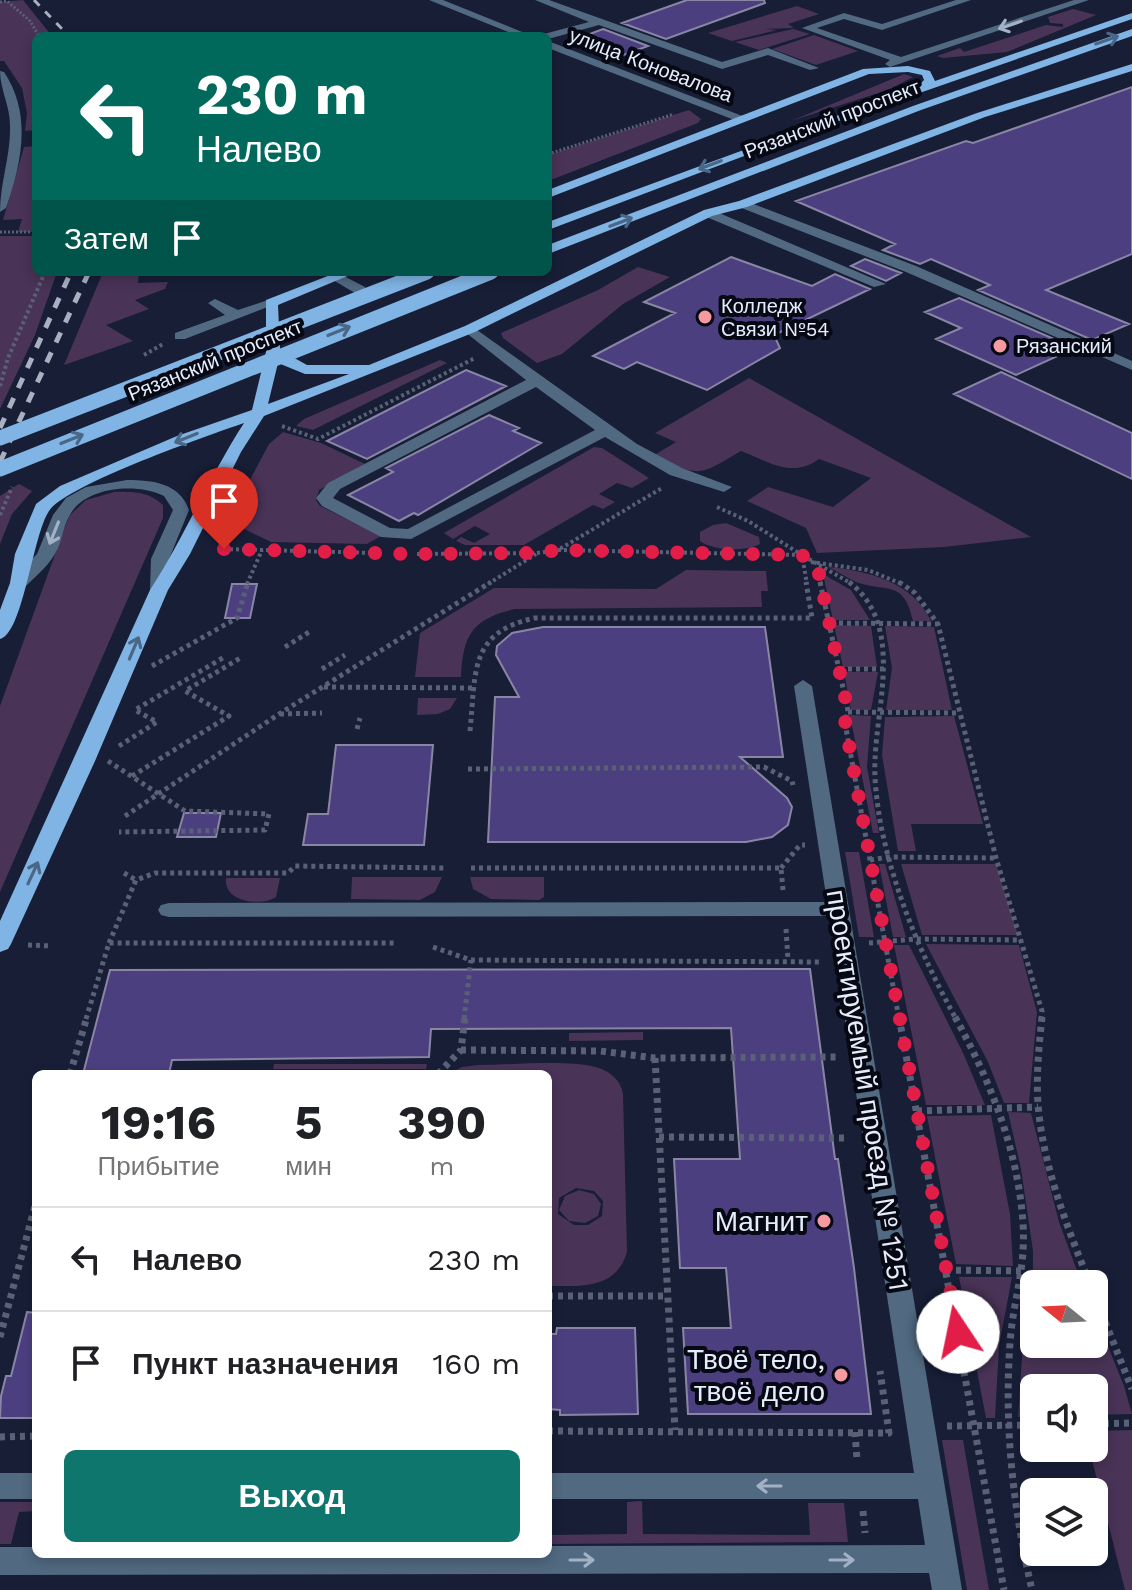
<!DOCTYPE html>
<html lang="ru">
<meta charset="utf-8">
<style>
body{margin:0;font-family:"Work Sans",sans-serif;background:#f6f6f6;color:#202124;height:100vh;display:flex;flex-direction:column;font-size:30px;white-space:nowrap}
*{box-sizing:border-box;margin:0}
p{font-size:26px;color:#757577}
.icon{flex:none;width:44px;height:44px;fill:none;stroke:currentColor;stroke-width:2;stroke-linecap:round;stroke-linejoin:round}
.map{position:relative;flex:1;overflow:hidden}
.sheet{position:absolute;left:32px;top:1070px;width:520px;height:488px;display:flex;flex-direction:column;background:#fff;border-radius:12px;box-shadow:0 4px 12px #0003}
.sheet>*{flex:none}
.guide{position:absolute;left:32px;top:32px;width:520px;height:244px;border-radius:12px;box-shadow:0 4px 12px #0003;background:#00695c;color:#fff;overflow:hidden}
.needle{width:52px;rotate:288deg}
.buttons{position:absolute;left:1020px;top:1270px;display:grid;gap:16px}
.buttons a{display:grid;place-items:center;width:88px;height:88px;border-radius:12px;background:#fff;box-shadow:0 4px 12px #0003;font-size:40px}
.pin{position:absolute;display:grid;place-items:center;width:68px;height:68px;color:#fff;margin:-82px -34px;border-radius:50% 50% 50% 0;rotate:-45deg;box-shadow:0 0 8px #0007}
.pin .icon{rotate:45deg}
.me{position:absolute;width:88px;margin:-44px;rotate:349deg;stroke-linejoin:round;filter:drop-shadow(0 0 6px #0008)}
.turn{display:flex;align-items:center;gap:28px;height:168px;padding:0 32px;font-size:36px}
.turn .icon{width:104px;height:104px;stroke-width:2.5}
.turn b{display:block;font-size:56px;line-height:68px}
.then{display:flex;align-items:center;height:76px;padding:0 32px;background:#0003;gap:16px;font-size:30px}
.eta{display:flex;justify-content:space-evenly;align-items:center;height:136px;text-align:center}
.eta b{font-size:48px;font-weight:700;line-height:56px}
.cta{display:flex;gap:16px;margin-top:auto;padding:16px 32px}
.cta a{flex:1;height:92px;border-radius:12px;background:#0f766e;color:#fff;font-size:32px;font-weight:700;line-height:92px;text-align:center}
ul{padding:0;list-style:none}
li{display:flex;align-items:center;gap:24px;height:104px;padding:0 32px;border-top:2px solid #e0e0e0}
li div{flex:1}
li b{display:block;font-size:30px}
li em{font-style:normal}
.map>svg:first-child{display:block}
.green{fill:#493357;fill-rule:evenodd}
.building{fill:#4c3f80;stroke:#8986a5;stroke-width:2}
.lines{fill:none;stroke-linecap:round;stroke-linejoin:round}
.path-far3{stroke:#5a6176;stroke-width:3;stroke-dasharray:2 2;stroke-linecap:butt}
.path-far2{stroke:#5a6176;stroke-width:4;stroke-dasharray:3 3;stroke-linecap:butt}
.path-far1{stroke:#5a6176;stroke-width:5;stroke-dasharray:4 4;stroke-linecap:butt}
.path{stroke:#5a6176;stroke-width:7;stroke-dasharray:5 5;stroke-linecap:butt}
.minor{fill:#516981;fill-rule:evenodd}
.major{fill:#80b4e4;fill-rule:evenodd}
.rail-far1{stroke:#a9b0c2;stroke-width:3;stroke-dasharray:8 8;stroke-linecap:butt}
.rail{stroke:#a9b0c2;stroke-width:5;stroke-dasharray:11 11;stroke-linecap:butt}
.major-bridge{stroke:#80b4e4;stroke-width:15}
.oneway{stroke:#a2b1c5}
.oneway2{stroke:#496786}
.route{stroke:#e11d48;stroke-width:14;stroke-dasharray:0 25.2}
.poi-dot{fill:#f49aa0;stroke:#060913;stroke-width:3}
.labels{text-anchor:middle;stroke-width:8;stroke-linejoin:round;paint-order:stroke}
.far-street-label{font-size:20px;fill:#e5ecfc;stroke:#060913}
.far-poi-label{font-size:20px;fill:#e5ecfc;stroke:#060913;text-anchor:start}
.near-street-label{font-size:28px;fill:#e5ecfc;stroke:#060913}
.near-poi-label{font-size:28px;fill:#e5ecfc;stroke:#060913;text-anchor:end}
</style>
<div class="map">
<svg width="1132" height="1590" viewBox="0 0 1132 1590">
<rect width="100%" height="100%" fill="#171e36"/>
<path class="green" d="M23,0L52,36H36V130L25,131L27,113L22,88L4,61H0V2Z
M797,6L819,14L788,24L794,28L765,29L777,30L732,41L708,33Z
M1073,9L1096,15L1007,52L943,58L937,56L960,48L964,52L1046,25L1063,27V24L1050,23L1048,17Z
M793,29L810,34L759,50L735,42Z
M814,35L858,51L816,65L772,49Z
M904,74L913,77L888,90L791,121Z
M689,110L701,119L698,123L548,181V155Z
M36,146V232H18L22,219L3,220L24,147Z
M0,236H36V272H57L35,335L0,409Z
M638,267L670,277L623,304L562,354L537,363L503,338L501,333L598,290Z
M103,272H139L138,283L168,282L165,289L135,300L149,309L106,325L133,341L64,365Z
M440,360L447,363L313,430L296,426L304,419Z
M749,378L1031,537L944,547L817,553L806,528L747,501L768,487L833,507L871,478L819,459C792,479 767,461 741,451C696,478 700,476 653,456L676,442L655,433Z
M283,432L321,443L365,464L319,490L316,500L320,506L381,536L367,544L271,542L228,521L269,444Z
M594,447L602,448L649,478L632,488L617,483L599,494L615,502L603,509L593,505L524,545H465L456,541L461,537L474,543L490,534L475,526L453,539L444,533Z
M19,484L32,491L12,514L0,544V496Z
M114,492C132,491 150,492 163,505V518L0,892V706L69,516L86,500Z
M726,523L759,537L760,544C745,552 714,551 700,541V532L713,525Z
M828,567C868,571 912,581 931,621H913C904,579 887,593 856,582C847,578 837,571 828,567Z
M686,570L766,571L768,591H761L762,607L515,609C472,619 463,635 461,677H415L420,633L494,588L656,589Z
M823,574L851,590L870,620H833Z
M834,625L871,626L877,667H843Z
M885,626L934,627L952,710H886L892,668Z
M844,672H878L871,710H851Z
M418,698H457L450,709L438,714L417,715Z
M850,715L871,716L867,767L879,833H873Z
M954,716L983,824H911L916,851H898L882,755L885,717Z
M845,852H859L874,937H859Z
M879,864H885L906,937H893Z
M901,864H996L1018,935H922Z
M352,877H442L435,892L420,900L351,899Z
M470,877H544V897L539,900L491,899L473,889Z
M226,878H280L276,897C261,907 223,902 226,878Z
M926,944L1019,945L1037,1012L1029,1103H1004L988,1062Z
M894,945H909L964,1055L985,1105H926Z
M643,1032V1040L569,1041V1033Z
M274,1064H427L426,1069H273Z
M479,1065C510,1065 572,1059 599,1068C611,1072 621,1081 623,1094L627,1252C616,1290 580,1286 548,1286V1216L551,1207L548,1199V1074H449L462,1067ZM576,1188L594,1191L603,1201L602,1216L588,1225H574L558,1214L559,1198Z
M1008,1112L1031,1113L1059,1222L1082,1284H1034V1344H1094V1312L1124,1386L1132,1414L1094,1415V1388H1034V1416L1018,1417L1023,1344L1033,1283V1251L1021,1169Z
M991,1115L1010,1214L1013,1266L956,1264L927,1116Z
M579,1190L594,1194L601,1204L598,1216L585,1223L569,1221L559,1210L565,1196Z
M959,1277H1012L999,1346L995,1418H986Z
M1132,1430V1590H1125L1089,1448H1094V1431Z
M942,1440H963L989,1590H967Z
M642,1501L643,1534L810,1535L808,1503H844L848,1542L548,1544V1535L627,1534V1502Z
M0,1502H36V1511L19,1512L11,1544H0Z"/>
<path class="building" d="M687,0H764L765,3L666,39L622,23Z
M603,29L648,46L621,56L576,39Z
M1132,87V254L1046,290L1129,324L1092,340L978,290L990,285L931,259L920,264L883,250L895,244L796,201L966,141L973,143Z
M731,257L812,286L835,274L870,289L774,335L780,348L707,390L637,362L624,369L593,356L675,313L644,302Z
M865,259L901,273L886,281L851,266Z
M959,298L1075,348L1016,375L936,339L961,328L925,312Z
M466,370L506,386L367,459L327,441Z
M1001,372L1132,433V479L954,394Z
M489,415L519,428L513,431L541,443L418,515L414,513L399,521L348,495L393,472L386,468Z
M232,584H257L250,618H225Z
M543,627H765L783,757H740L787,798L792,807L788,825L772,837L746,842H488L495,697H519L496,655L497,646L512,633Z
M336,745H433L424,845H303L308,814H328Z
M184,813H221L216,837H177Z
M810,969L835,1159H838L854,1268L871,1414H688L683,1328H731L726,1268H680L674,1159H740L731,1028L431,1029L429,1057L172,1060L169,1074H83L110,970Z
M27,1312L36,1313V1418H0L1,1396L6,1376H11Z
M557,1328H635L638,1414L560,1415V1410L548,1409V1334H556Z"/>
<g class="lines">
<path class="path-far3" d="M0,2L7,1L30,21L39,36
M548,154L674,114
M0,232H36"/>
<path class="path-far2" d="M144,355L163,344
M0,386L8,358L45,272
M282,426L318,439L475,358
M717,507L748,521L802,555L807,584
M0,515L12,487
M224,549L375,553
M558,550L802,555L852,584
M417,554L537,553L558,550L662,488
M811,562L868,570L902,584
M818,570L821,584
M247,584L262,550
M488,584L536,554"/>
<path class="path-far1" d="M820,582L848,711L845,723L899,1019
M849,582C904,624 877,702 875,760C874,781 877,801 880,821C894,892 921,955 956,1019
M899,582L915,593L938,624L996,858L1042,1011L1041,1019
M831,623L938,624
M285,647L309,632
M152,666L237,618L248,582
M322,669L345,655
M840,669H886
M324,687L476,688
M848,712L958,713
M280,714L322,713
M357,729L360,718
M470,731C476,674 468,632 535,618H812L806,582
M119,746L157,722L135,710L226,656
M108,761L185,811L269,814L265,830L119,832
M468,769L764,767L792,781L793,785
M132,776L229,716L185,691L242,657
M125,816L279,714L491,582
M870,860L889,857L996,858
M471,868H781L783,890
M781,868L800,845H805
M124,873L136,880
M786,929L788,960
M109,943L136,880L155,873H288L295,866L444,868
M869,943L915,939L1021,940
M28,945L51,946
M433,947L471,960L821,962
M86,1019L109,943H396
M464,1019L471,960"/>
<path class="path" d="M899,1017L1004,1590
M955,1017C990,1080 1018,1150 1023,1223C1026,1270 1013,1300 1010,1343C1004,1427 1013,1508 1032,1590
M1042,1017C1039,1046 1036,1075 1038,1104C1043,1167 1067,1226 1090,1284
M461,1050L600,1051L655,1058L836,1057
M655,1058L675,1430
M70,1074L87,1017
M438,1074L461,1050L465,1017
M917,1111L1038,1107
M659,1137L847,1138
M946,1270L1023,1271
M1094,1294L1132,1389
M548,1296H667
M0,1337L36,1202
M1094,1424L1132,1423
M947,1426L1034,1425
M548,1431L889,1433L880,1371
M855,1432L857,1460
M0,1437L36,1436
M863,1511L865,1533"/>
<path class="minor" d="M429,0H443L532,36H518Z
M535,0H549L722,62L768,48L819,68L810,70L768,55L722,69L599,25L548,39V36H543L544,34L589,22Z
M956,0H971L882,30L844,19L817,28L901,57L1074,0H1089L890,67L885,64L890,60L802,28L844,13L882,24Z
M548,41L745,117L747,119L737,121L548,48Z
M0,71L4,72C32,114 22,162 6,208L0,212C0,182 11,155 10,125C10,106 0,89 0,71Z
M743,200L916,266L1132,361V370L906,272L739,207L737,204Z
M704,210H712L886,284L874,287L704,216Z
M338,273L365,287L367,290L355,293L333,280L331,277Z
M215,299L238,310L271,299L278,303L185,339H175V333L225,315L208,303Z
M470,325L637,444L682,468L732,487L724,492L670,475L605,437L411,539L381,537L322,506L316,498L328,483L526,380L465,332V326ZM536,387L595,430L408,529L390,528L333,498L340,489Z
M127,480C152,480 180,483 189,510L169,559L165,594H153L150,590L151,559L173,510L164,496C138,483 88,486 71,513C64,523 63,537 58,548C51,564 37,575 25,587H13L10,583L13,579L37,554L53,515L66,498L86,487Z
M803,680L812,686L962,1590H932L929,1573L0,1575V1547H36V1554H548V1546L925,1545L918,1499H548V1473H914L829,916L169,917L161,915L158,910L161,905L169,903L827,902L794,686Z
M0,1473H36V1499H0Z"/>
<path class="major" d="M1132,13V19L813,130L548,230V222L918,86L924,80L922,75L908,72L869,74L548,198V190L863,69L908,66L930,71L935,81Z
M1132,29V36L921,110L548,254V245L913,106Z
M1132,64V71L985,117L747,207L712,216L475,332L264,416L241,452L190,554L168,590L95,761L11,944L8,949L0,952V921L150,590C185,536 209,477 244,423C209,435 66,485 49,511C33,534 23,634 0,639V610L10,583L15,554L36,504L60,486L177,436L252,410L266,352V300L338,272H357L278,305L280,350L307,365H369L465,326L704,210L739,201L977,113ZM278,363L305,374H349L268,404Z"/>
<path class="rail-far1" d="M34,0L69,36"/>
<path class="rail" d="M0,428L71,272
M0,462L89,272"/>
<path class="major-bridge" d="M0,438L427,272
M0,469L491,272"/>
</g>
<defs><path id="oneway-shaft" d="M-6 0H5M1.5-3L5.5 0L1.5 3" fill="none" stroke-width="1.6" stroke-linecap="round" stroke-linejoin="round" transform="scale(2)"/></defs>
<g class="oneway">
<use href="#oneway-shaft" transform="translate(1010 25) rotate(161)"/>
<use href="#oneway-shaft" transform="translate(54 533) rotate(112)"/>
<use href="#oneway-shaft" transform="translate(769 1486) rotate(180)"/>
<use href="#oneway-shaft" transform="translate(582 1560)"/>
<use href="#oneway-shaft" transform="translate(842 1560)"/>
</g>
<g class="oneway2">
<use href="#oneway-shaft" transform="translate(1107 40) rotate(-19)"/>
<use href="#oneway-shaft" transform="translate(710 165) rotate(159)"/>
<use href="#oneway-shaft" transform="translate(621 222) rotate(-21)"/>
<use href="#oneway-shaft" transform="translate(339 331) rotate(-22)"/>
<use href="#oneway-shaft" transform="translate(186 438) rotate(158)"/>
<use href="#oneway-shaft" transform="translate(72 439) rotate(-22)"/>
<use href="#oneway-shaft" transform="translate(134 648) rotate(-67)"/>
<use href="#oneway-shaft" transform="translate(33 873) rotate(-65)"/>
</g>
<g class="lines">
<path class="route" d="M224,549L411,554L537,553L558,550L802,555L818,569L848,711L845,723L958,1332"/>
</g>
<g class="poi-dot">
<circle cx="705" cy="317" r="8"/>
<circle cx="1000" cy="346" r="8"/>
<circle cx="824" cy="1221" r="8"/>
<circle cx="841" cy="1375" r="8"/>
</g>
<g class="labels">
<g class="far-street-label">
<text transform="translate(651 65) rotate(21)" y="7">улица Коновалова</text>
<text transform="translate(832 119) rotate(-21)" y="7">Рязанский проспект</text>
<text transform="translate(215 360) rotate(-22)" y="7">Рязанский проспект</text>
</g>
<g class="far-poi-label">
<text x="721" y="313">Колледж<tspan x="721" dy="23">Связи №54</tspan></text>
<text x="1016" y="353">Рязанский</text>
</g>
<g class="near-street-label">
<text transform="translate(868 1090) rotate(81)" y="10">проектируемый проезд № 1251</text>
</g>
<g class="near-poi-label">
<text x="808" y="1231">Магнит</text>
<text x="825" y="1369">Твоё тело,<tspan x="825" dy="32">твоё дело</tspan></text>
</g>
</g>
</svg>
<div class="buttons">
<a><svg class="needle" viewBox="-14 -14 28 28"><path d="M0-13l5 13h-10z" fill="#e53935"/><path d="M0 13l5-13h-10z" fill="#757577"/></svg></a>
<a><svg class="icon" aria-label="sound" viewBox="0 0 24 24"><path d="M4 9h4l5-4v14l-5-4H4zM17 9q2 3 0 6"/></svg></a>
<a><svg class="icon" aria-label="layers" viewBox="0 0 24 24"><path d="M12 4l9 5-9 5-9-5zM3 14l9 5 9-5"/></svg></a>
</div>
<div class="pin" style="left:224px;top:549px;background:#d93025"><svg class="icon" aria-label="arrive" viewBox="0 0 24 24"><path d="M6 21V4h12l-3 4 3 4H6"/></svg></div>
<svg class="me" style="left:958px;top:1332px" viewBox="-20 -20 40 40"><circle r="19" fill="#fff"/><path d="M0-13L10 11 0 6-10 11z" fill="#e11d48"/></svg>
<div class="guide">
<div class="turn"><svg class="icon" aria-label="left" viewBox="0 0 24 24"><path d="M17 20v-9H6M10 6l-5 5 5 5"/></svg><div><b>230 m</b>Налево</div></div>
<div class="then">Затем<svg class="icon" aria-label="arrive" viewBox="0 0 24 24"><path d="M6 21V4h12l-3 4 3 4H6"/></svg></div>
</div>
<section class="sheet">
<div class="eta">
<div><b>19:16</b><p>Прибытие</p></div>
<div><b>5</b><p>мин</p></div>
<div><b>390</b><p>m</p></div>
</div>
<ul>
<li><svg class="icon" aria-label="left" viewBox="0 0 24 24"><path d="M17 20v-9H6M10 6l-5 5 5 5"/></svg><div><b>Налево</b></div><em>230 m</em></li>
<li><svg class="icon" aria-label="arrive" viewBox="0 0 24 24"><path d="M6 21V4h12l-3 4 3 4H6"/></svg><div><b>Пункт назначения</b></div><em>160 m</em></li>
</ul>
<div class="cta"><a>Выход</a></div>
</section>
</div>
